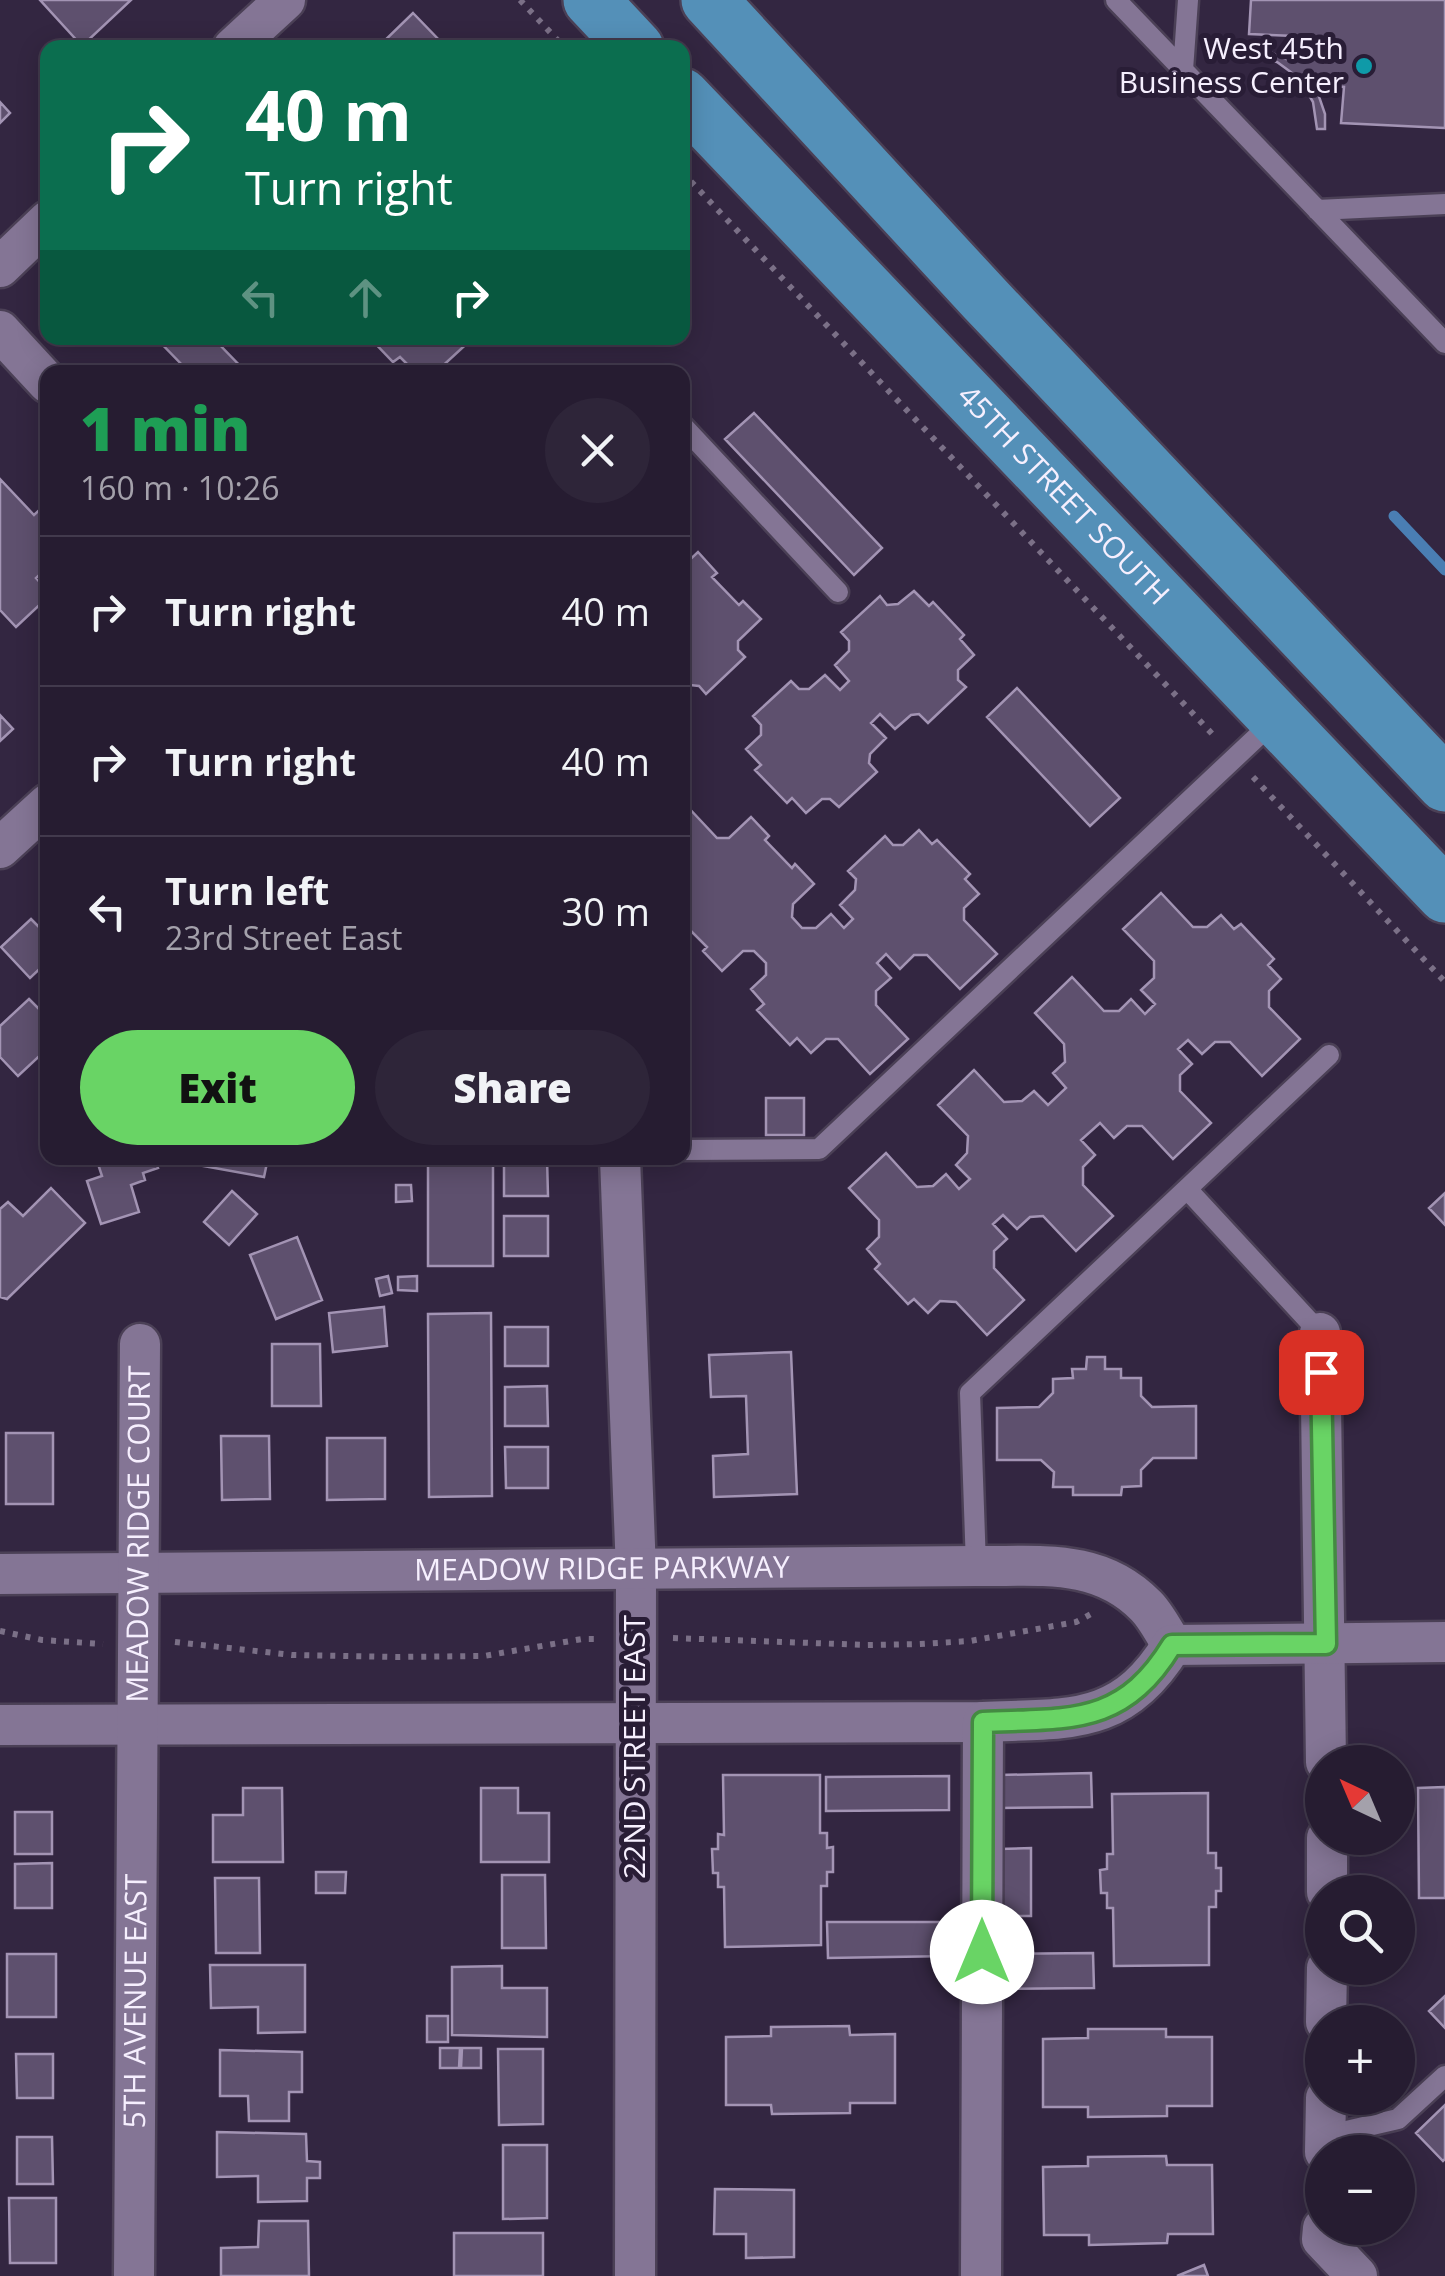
<!DOCTYPE html>
<meta charset="utf-8">
<style>
body{margin:0;font-family:"Open Sans",sans-serif;background:#2e2539;color:#f1f3f6;height:100vh;display:flex;flex-direction:column;font-size:38px;white-space:nowrap}
*{box-sizing:border-box;margin:0}
p{font-size:32px;color:#a4a1ab}
.icon{flex:none;width:55px;height:55px;fill:none;stroke:currentColor;stroke-width:2;stroke-linecap:round;stroke-linejoin:round}
.map{position:relative;flex:1;overflow:hidden}
.panel{position:absolute;left:40px;top:365px;width:650px;height:800px;display:flex;flex-direction:column;background:#261c31;border-radius:20px;box-shadow:0 5px 25px #0003,0 0 0 2px #423a4d}
.panel>*{flex:none}
.banner{position:absolute;left:40px;top:40px;width:650px;height:305px;border-radius:20px;box-shadow:0 5px 25px #0003,0 0 0 2px #423a4d;background:#0b6e4f;color:#fff;overflow:hidden}
.needle{width:65px;rotate:316deg}
.controls{position:absolute;left:1305px;top:1745px;display:grid;gap:20px}
.controls a{display:grid;place-items:center;width:110px;height:110px;border-radius:50%;background:#261c31;box-shadow:0 5px 25px #0003,0 0 0 2px #423a4d;font-size:50px}
.pin{position:absolute;display:grid;place-items:center;width:85px;height:85px;color:#fff;margin:-42px;border-radius:20px;box-shadow:0 5px 15px #0006}
.me{position:absolute;width:110px;margin:-55px;rotate:0deg;stroke-linejoin:round;filter:drop-shadow(0 0 8px #0008)}
.turn{display:flex;align-items:center;gap:35px;height:210px;padding:0 40px;font-size:45px}
.turn .icon{width:130px;height:130px;stroke-width:2.5}
.turn b{display:block;font-size:70px;line-height:85px}
.lanes{display:flex;align-items:center;height:95px;padding:0 40px;background:#0003;justify-content:center;gap:50px;direction:ltr}
.lanes .off{opacity:.35}
.round{display:grid;place-items:center;flex:none;width:105px;height:105px;border-radius:52px;background:#2e2539}
.overview{display:flex;align-items:center;justify-content:space-between;height:170px;padding:0 40px}
h1{font-size:60px;font-weight:800;line-height:75px;color:#1e9e55}
.primary-button{display:flex;gap:20px;margin-top:auto;padding:20px 40px}
.primary-button a{flex:1;height:115px;border-radius:60px;background:#69d465;color:#111;font-size:40px;font-weight:800;line-height:115px;text-align:center}
.primary-button a+a{background:#2e2539;color:#f1f3f6}
ul{padding:0;list-style:none}
li{display:flex;align-items:center;gap:30px;height:150px;padding:0 40px;border-top:2px solid #423a4d}
li div{flex:1}
li b{display:block;font-size:38px}
li em{font-style:normal}
.map>svg:first-child{display:block}
.lines{fill:none;stroke-linecap:round;stroke-linejoin:round}
.stream{stroke:#4a7eb3;stroke-width:11}
.building{fill:#5e506e;stroke:#a394b4;stroke-width:2.5}
.service-casing{stroke:#4b4056;stroke-width:25}
.minor-casing{stroke:#4b4056;stroke-width:45}
.primary-casing{stroke:#4b4056;stroke-width:60}
.path{stroke:#7b7087;stroke-width:6;stroke-dasharray:5 8;stroke-linecap:butt}
.service{stroke:#847595;stroke-width:20}
.minor{stroke:#847595;stroke-width:40}
.primary{stroke:#5490b8;stroke-width:55}
.route-casing{stroke:#448a42;stroke-width:25}
.route{stroke:#69d465;stroke-width:18}
.culture-dot{fill:#0f9aa8;stroke:#291d36;stroke-width:4}
.labels{text-anchor:middle;stroke-width:10;stroke-linejoin:round;paint-order:stroke}
.poi-label{font-size:30px;fill:#f6effe;stroke:#291d36;text-anchor:end}
.street-label{font-size:30px;fill:#f6effe;stroke:#291d36}
</style>
<div class="map">
<svg width="1445" height="2276" viewBox="0 0 1445 2276">
<rect width="100%" height="100%" fill="#332641"/>
<g class="lines">
<path class="stream" d="M1394,516L1445,570"/>
</g>
<path class="building" d="M40,0H131L82,46Z
M1251,0H1445V128L1341,123L1344,87L1315,85L1325,114V129H1317L1313,102L1299,78L1277,62L1250,57L1251,49L1265,50L1293,62L1294,36L1249,34Z
M413,13L441,42L435,48H377Z
M0,102L10,113L0,123Z
M156,338H213L246,372H189Z
M370,338H473L436,372H415L400,357L393,362Z
M754,413L882,548L854,575L725,439Z
M0,479L34,515L48,502V567L36,578L48,591V597L16,627L0,610Z
M698,552L717,573L712,577L739,605L743,601L761,619L738,641V650L745,657L706,694L699,686L690,685L682,693V567Z
M914,591L929,606L933,602L964,635L960,639L974,655L958,670V680L966,687L928,723L919,714L911,715L895,729L880,714L871,723L886,738L870,754L869,763L877,772L839,807L830,799H822L806,813L792,798L787,803L755,770L761,765L746,749L761,735V725L753,716L791,681L799,689H809L825,675L840,690L849,681L835,665L849,651V641L841,632L880,596L887,605L898,604Z
M1017,688L1120,798L1090,826L987,717Z
M0,715L13,729L0,741Z
M686,805L717,838H729L751,817L769,836L765,840L792,868L795,864L814,884L793,904L792,917L802,928H816L831,914L844,928L853,919L840,905L855,890L856,879L848,871L885,836L893,845H903L919,830L932,844L937,840L970,874L965,879L979,894L964,908V920L997,954L960,989L927,955H914L900,969L886,954L877,963L891,978L876,991V1005L908,1039L870,1074L838,1039H826L811,1053L797,1038L790,1045L757,1010L764,1004L751,989L766,975V963L754,951H743L722,971L703,951L707,947L682,922V808Z
M1161,893L1193,927H1207L1221,915L1234,929L1241,924L1274,959L1268,965L1281,979L1269,991V1007L1300,1039L1262,1076L1230,1042H1215L1202,1054L1188,1040L1178,1049L1192,1064L1180,1075V1091L1211,1123L1173,1159L1142,1126H1127L1114,1138L1100,1123L1081,1140L1095,1155L1083,1167V1185L1113,1216L1076,1251L1043,1216L1030,1217L1017,1229L1003,1215L993,1224L1007,1239L994,1251V1268L1024,1300L987,1335L956,1302L940,1301L928,1313L914,1299L908,1304L875,1269L880,1264L867,1249L879,1237V1220L849,1188L886,1153L917,1187L933,1186L946,1174L959,1189L970,1179L956,1165L967,1153L968,1136L938,1105L974,1070L1004,1102L1022,1101L1034,1091L1048,1105L1066,1088L1053,1073L1065,1062L1064,1044L1035,1013L1072,977L1104,1011H1119L1131,999L1145,1014L1155,1004L1141,990L1154,978V961L1123,929Z
M31,919L48,936V961L30,978L1,947Z
M29,999L48,1018V1048L18,1076L0,1057V1026Z
M766,1098H804V1135H766Z
M96,1158H154L158,1168L143,1173L145,1180L131,1185L139,1212L101,1224L87,1181L102,1176Z
M189,1158H268L264,1177L187,1163Z
M428,1158H493V1266H428Z
M504,1158H547L548,1196H504Z
M396,1185H411L412,1201L396,1202Z
M51,1188L85,1223L7,1299L0,1297V1209L8,1202L23,1216Z
M232,1191L257,1214L229,1245L204,1222Z
M1445,1193V1225L1429,1208Z
M504,1216H548V1256H504Z
M297,1237L322,1300L276,1319L250,1255Z
M388,1276L392,1293L380,1296L376,1279Z
M417,1276V1291L398,1290V1277Z
M384,1307L387,1346L333,1352L329,1313Z
M491,1313L492,1496L429,1497L428,1314Z
M505,1327H548V1366H505Z
M272,1344H320L321,1406H272Z
M791,1352L797,1494L714,1497L713,1456L748,1454L746,1396L711,1397L709,1355Z
M1087,1357H1105V1369H1121V1378H1141V1396L1152,1407L1196,1406V1458H1153L1141,1470V1486L1122,1487L1121,1495H1073V1487H1053L1054,1472L1041,1460H997V1408L1039,1407L1053,1393V1379L1073,1378L1072,1369H1086Z
M547,1386L548,1426H505V1387Z
M6,1433H53V1504H6Z
M221,1436H269L270,1499L222,1500Z
M327,1438H385V1499L327,1500Z
M505,1447H548V1488H506Z
M1091,1773L1092,1807L1000,1808L999,1775Z
M723,1775H820V1833H827V1848L833,1847V1872H827V1886H821V1945L725,1947L724,1887H718V1873H713L712,1849H718V1834L724,1835Z
M949,1776V1810L826,1811V1777Z
M1445,1787V1898H1419L1418,1788Z
M243,1788H282L283,1862H213V1815H243Z
M481,1788H518V1813H549V1862H481Z
M1208,1793V1853H1216V1868H1221V1891H1216V1907H1209V1965L1114,1966L1113,1908H1107V1893H1101L1100,1870L1107,1869V1854H1113L1112,1794Z
M15,1812H52V1854H15Z
M1031,1848V1916H999V1849Z
M52,1863V1908H15V1864Z
M316,1872H346L345,1893H316Z
M502,1875H545L546,1948H502Z
M215,1878H259L260,1953H216Z
M827,1922H950L951,1956L828,1958Z
M1093,1953L1094,1988L1001,1989V1954Z
M7,1954H56V2017H7Z
M210,1965H305V2032L258,2033V2007L211,2008Z
M502,1966V1988H547V2037L452,2035V1967Z
M1445,1996V2028L1429,2011Z
M427,2016H448V2042H427Z
M849,2026L850,2035L895,2034V2103H850V2113L772,2114L771,2105H726V2037L771,2036V2027Z
M1088,2029H1166V2037H1212V2106H1167V2116L1088,2117V2107H1043V2039L1088,2038Z
M440,2048H460L459,2068H440Z
M462,2048H481V2068H461Z
M498,2049H543V2124L499,2125Z
M220,2050L302,2052V2092H289V2121H249L248,2096H220Z
M16,2054H53V2098H17Z
M1445,2105V2159L1443,2161L1416,2133Z
M217,2132L306,2134L307,2161L320,2162V2178H307V2201L258,2202V2176L217,2177Z
M17,2137H52L53,2184H17Z
M503,2145H547V2218L503,2219Z
M1166,2156L1167,2165H1212L1213,2234H1168L1167,2243L1089,2245V2235H1044L1043,2167L1088,2166V2157Z
M715,2189L794,2190V2257L746,2258V2234H714Z
M9,2198H56V2263H10Z
M259,2221H308L309,2276H221V2248L258,2247Z
M454,2233H543V2276H454Z
M1204,2265L1208,2276H1177Z"/>
<g class="lines">
<g class="service-casing">
<path id="service" d="M1116,0L1445,343
M1183,70L1188,0
M1317,210L1445,204
M682,425L838,592
M682,1150L819,1149L1276,719
M1187,1189L1320,1333
M976,1566L970,1393L1329,1055
M1325,2136L1398,2119L1445,2076"/>
</g>
<g class="minor-casing">
<g id="minor">
<path d="M233,48L285,0"/>
<path d="M0,267L48,221"/>
<path d="M0,331L48,383"/>
<path d="M0,848L48,804"/>
<path d="M620,1158L636,1571L635,2276"/>
<path d="M1320,1333L1326,1762"/>
<path id="s1" d="M0,1574L976,1566C1039,1567 1098,1557 1146,1606C1156,1616 1164,1632 1172,1645"/>
<path d="M1172,1645L1445,1642"/>
<path d="M0,1725L983,1722C1069,1718 1122,1727 1172,1645"/>
<path d="M1327,1838V1892"/>
<path d="M1326,2022L1327,1968"/>
<path d="M1325,2152L1326,2098"/>
<path d="M1323,2228L1322,2239L1357,2276"/>
<path id="s2" d="M134,2276L140,1344"/>
<path d="M981,2276L983,1722"/>
</g>
</g>
<g class="primary-casing">
<g id="primary">
<path d="M591,0L636,48"/>
<path d="M709,0L984,298L1445,784"/>
<path id="s3" d="M682,96L1445,895"/>
</g>
</g>
<path class="path" d="M520,0L565,48
M682,172L1217,739
M1253,777L1445,982
M0,1631L42,1640L103,1644
M673,1638L867,1645L919,1644L970,1641L1076,1622L1091,1614
M175,1642L292,1655L396,1657L484,1656L582,1639H600"/>
<use href="#service" class="service"/>
<use href="#minor" class="minor"/>
<use href="#primary" class="primary"/>
</g>
<g class="lines">
<g class="route-casing">
<path id="route" d="M982,1952L983,1722C1069,1718 1122,1727 1172,1645L1326,1644L1321,1372"/>
</g>
<use href="#route" class="route"/>
</g>
<circle class="culture-dot" cx="1364" cy="66" r="10"/>
<g class="labels">
<g class="poi-label">
<text x="1344" y="59">West 45th<tspan x="1344" dy="34">Business Center</tspan></text>
</g>
<g class="street-label">
<text dy="10" stroke="none"><textPath href="#s3" startOffset="552">45TH STREET SOUTH</textPath></text>
<text dy="10" stroke="none"><textPath href="#s2" startOffset="742">MEADOW RIDGE COURT</textPath></text>
<text dy="10" stroke="none"><textPath href="#s1" startOffset="602">MEADOW RIDGE PARKWAY</textPath></text>
<text transform="translate(635 1747) rotate(-90)" y="10">22ND STREET EAST</text>
<text dy="10" stroke="none"><textPath href="#s2" startOffset="275">5TH AVENUE EAST</textPath></text>
</g>
</g>
</svg>
<div class="controls">
<a><svg class="needle" viewBox="-14 -14 28 28"><path d="M0-13l5 13h-10z" fill="#e53935"/><path d="M0 13l5-13h-10z" fill="#a4a1ab"/></svg></a>
<a><svg class="icon" aria-label="search" viewBox="0 0 24 24"><circle cx="10" cy="10" r="6"/><path d="M15 15l6 6"/></svg></a>
<a>+</a>
<a>−</a>
</div>
<div class="pin" style="left:1321px;top:1372px;background:#d93025"><svg class="icon" aria-label="arrive" viewBox="0 0 24 24"><path d="M6 21V4h12l-3 4 3 4H6"/></svg></div>
<svg class="me" style="left:982px;top:1952px" viewBox="-20 -20 40 40"><circle r="19" fill="#fff"/><path d="M0-13L10 11 0 6-10 11z" fill="#69d465"/></svg>
<div class="banner">
<div class="turn"><svg class="icon" aria-label="right" viewBox="0 0 24 24"><path d="M7 20v-9h11M14 6l5 5-5 5"/></svg><div><b>40 m</b>Turn right</div></div>
<div class="lanes"><svg class="icon off" aria-label="left" viewBox="0 0 24 24"><path d="M17 20v-9H6M10 6l-5 5 5 5"/></svg><svg class="icon off" aria-label="ahead" viewBox="0 0 24 24"><path d="M12 20V5M6 11l6-6 6 6"/></svg><svg class="icon" aria-label="right" viewBox="0 0 24 24"><path d="M7 20v-9h11M14 6l5 5-5 5"/></svg></div>
</div>
<section class="panel">
<div class="overview"><div><h1>1 min</h1><p>160 m · 10:26</p></div><a class="round"><svg class="icon" aria-label="close" viewBox="0 0 24 24"><path d="M6 6l12 12M18 6L6 18"/></svg></a></div>
<ul>
<li><svg class="icon" aria-label="right" viewBox="0 0 24 24"><path d="M7 20v-9h11M14 6l5 5-5 5"/></svg><div><b>Turn right</b></div><em>40 m</em></li>
<li><svg class="icon" aria-label="right" viewBox="0 0 24 24"><path d="M7 20v-9h11M14 6l5 5-5 5"/></svg><div><b>Turn right</b></div><em>40 m</em></li>
<li><svg class="icon" aria-label="left" viewBox="0 0 24 24"><path d="M17 20v-9H6M10 6l-5 5 5 5"/></svg><div><b>Turn left</b><p>23rd Street East</p></div><em>30 m</em></li>
</ul>
<div class="primary-button"><a>Exit</a><a>Share</a></div>
</section>
</div>
